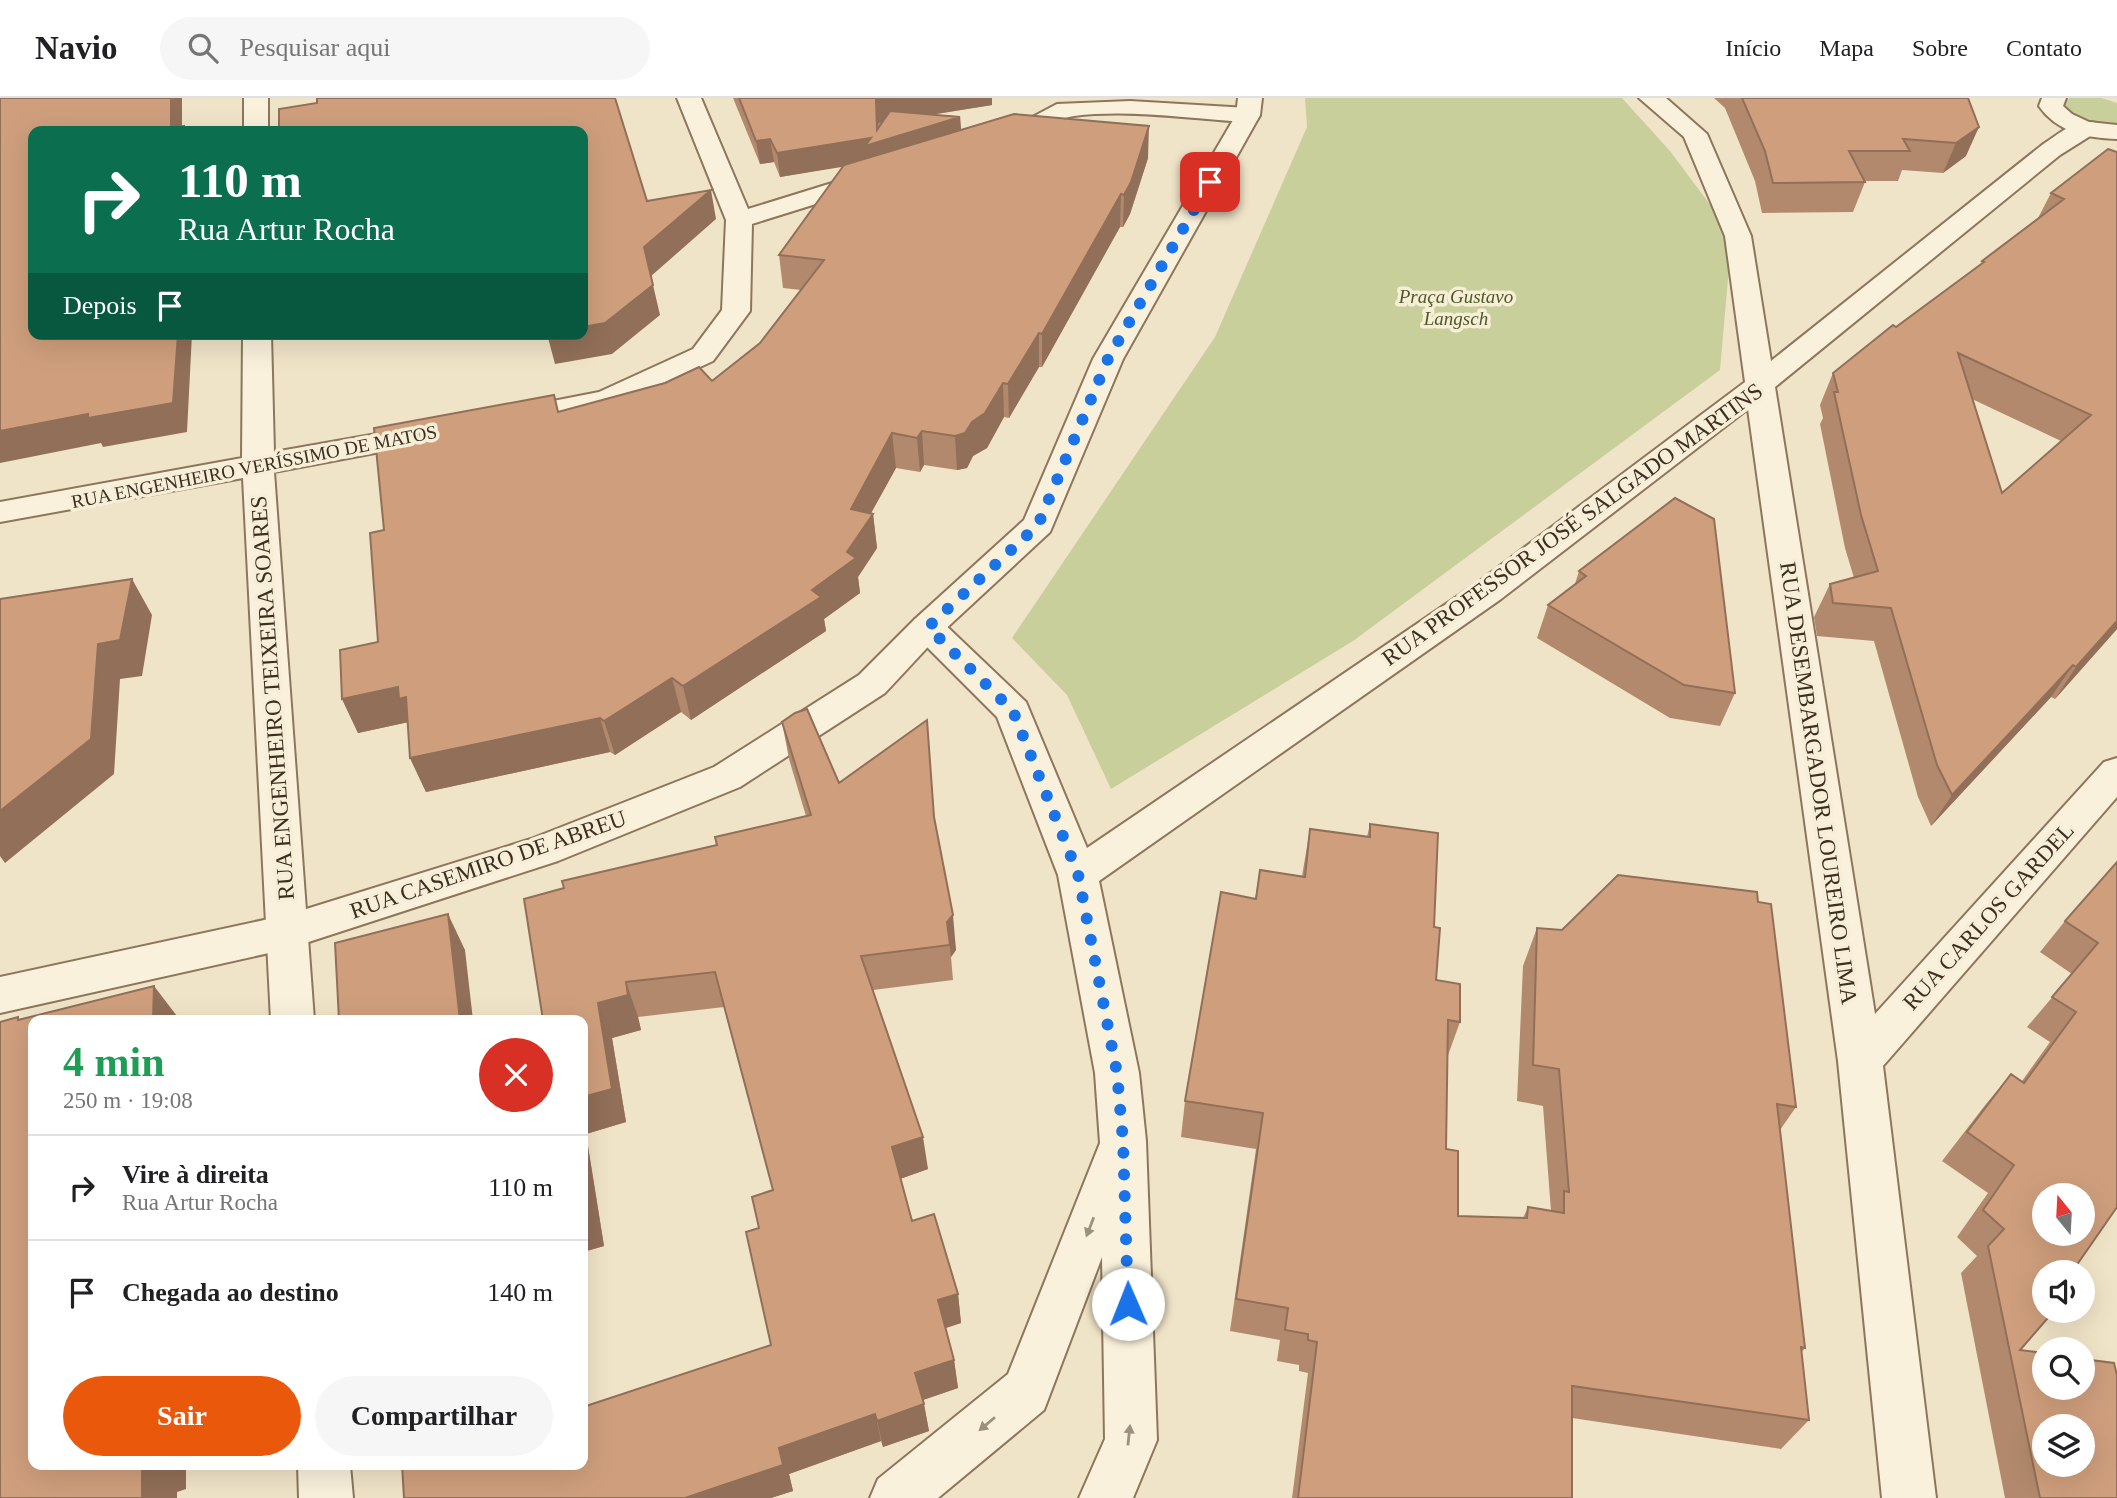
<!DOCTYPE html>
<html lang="pt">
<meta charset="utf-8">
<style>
body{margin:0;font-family:"Times New Roman",serif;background:#f6f6f6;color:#202124;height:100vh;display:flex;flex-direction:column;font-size:26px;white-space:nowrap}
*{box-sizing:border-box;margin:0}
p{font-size:23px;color:#757577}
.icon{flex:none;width:38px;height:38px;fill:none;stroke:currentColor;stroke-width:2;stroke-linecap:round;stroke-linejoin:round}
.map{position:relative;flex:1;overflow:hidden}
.panel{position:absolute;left:28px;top:917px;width:560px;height:455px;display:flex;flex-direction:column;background:#fff;border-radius:14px;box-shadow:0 7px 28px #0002}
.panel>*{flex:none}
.banner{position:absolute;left:28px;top:28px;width:560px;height:214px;border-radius:14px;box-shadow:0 7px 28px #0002;background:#0b6e4f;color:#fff;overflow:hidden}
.needle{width:46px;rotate:342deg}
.buttons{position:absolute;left:2032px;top:1085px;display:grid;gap:14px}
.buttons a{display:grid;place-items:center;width:63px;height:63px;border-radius:50%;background:#fff;box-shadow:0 7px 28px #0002;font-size:35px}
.pin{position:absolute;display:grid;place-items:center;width:60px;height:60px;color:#fff;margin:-30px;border-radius:14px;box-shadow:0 4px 10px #0006}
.me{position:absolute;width:77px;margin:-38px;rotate:359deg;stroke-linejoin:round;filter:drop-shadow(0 0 5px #0008)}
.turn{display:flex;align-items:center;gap:24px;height:147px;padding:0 35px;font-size:32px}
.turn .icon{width:91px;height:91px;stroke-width:2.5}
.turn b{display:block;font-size:49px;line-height:60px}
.then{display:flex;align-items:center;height:66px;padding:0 35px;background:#0003;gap:14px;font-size:26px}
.round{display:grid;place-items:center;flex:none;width:74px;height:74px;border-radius:37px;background:#f6f6f6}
.overview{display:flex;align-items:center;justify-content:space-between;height:119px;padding:0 35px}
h1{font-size:42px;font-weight:600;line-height:52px;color:#1e9e55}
.primary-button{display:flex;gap:14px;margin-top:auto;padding:14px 35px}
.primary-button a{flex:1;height:80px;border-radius:42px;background:#ea580c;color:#fff;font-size:28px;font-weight:600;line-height:80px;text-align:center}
.primary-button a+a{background:#f6f6f6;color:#202124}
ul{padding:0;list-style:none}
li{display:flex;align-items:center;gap:21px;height:105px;padding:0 35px;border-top:2px solid #e0e0e0}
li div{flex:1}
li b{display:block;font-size:26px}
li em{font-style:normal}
header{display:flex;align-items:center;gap:42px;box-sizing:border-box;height:98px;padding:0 35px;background:#fff;border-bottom:2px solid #e0e0e0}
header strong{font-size:33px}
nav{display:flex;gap:38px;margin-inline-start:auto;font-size:24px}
.search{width:490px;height:63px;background:#f6f6f6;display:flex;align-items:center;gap:18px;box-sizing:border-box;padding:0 24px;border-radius:38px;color:#757577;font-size:26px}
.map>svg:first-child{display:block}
.green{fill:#c9cf9b}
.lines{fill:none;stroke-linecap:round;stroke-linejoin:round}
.minor-casing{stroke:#8d765c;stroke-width:4}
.tertiary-casing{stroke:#8d765c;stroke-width:4}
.minor{fill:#faf1dc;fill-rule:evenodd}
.tertiary{fill:#faf1dc;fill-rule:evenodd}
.wall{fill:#b2896c;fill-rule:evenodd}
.shaded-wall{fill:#916f58}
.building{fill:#cf9f7d;stroke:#916f58;stroke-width:2;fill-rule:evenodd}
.oneway{fill:#9c907e}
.route{stroke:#1a73e8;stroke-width:12;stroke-dasharray:0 21.6}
.labels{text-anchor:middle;stroke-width:7;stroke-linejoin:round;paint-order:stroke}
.far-park-label{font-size:19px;font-style:italic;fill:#4d5a26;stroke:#f7eed8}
.far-street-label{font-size:19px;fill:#3d2e20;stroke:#f7eed8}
.street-label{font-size:23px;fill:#3d2e20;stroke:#f7eed8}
</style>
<header>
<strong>Navio</strong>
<div class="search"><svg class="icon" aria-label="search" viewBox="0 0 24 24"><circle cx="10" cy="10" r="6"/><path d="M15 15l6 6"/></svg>Pesquisar aqui</div>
<nav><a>Início</a><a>Mapa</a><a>Sobre</a><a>Contato</a></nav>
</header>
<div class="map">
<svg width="2117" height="1400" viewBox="0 0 2117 1400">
<rect width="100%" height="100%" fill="#f0e4c8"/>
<path class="green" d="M1305,0H1622L1670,53L1732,136L1720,272L1353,543L1111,691L1067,597L1012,540L1215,239L1307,29Z
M2070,0H2102L2117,5V28L2086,25L2063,10L2062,5Z"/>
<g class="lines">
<g class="minor-casing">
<path id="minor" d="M244,0H268V33H244Z
M677,0H701L748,111L874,72L883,75L887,80L883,85L752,126L750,213L713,263L618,307L508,329L497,326L493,320L497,314L599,294L693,251L722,212L726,122Z
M1639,0H1666L1707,36L1751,138L1771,263L2042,47C2058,37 2075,20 2095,25L2098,30L2095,35L2060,57L1775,289L1875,916L2104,664L2117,660V699L1883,968L1936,1400H1882L1838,963L1748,311L1501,501L1099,783L1139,975L1146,1043L1157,1342L1133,1400H1079L1105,1341L1102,1159L1044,1312L938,1400H870L878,1381L1008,1276L1100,1045L1095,975L1058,777L997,619L915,537L910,529L915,521L927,517L939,521L1026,604L1087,750L1477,485L1745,284L1725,138L1684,39Z
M1130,3L1248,10L1257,12L1260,17L1257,22L1248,24C1191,21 1130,11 1074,18C1046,22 1024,54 993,46L990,41L993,36L1012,30L1057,6Z
M243,236H271L274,354L428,327L439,329L443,336L439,343L428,345L274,374L314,922H271L243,380L0,424V404L242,360Z
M298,1367H350L353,1400H299Z"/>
</g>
<g class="tertiary-casing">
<path id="tertiary" d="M1238,0H1262L1260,17L1123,261L1050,434L939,537L885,595L740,689L558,763L287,851L0,915V879L287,817L531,741L714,669L859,577L915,521L1024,422L1093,261L1236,17Z
M2042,0H2066L2063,8L2072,16L2089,24L2117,27V41C2086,40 2057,34 2039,8Z"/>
</g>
<use href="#minor" class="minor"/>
<use href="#tertiary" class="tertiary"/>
</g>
<path class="wall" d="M733,0H992V7L931,17L960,19L961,32L1148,60L1130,116L1123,129H1120L1042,269H1039L1009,320L1004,319L987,350L973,358L967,370L957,372L924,367L920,374L896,370L871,415L873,416L877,450L858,479L860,495L824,521L826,533L691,622L681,614L615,657L610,654L426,694L410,660L408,624L358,635L342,601L378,544L384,432L559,314L712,283L760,245L801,192L783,190L779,157L843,68L780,79L774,64L760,66Z
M1714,0H1968L1966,58L1943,75L1902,72L1898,83H1865V84L1853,114L1762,115L1755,83L1725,10Z
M2108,51L2117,531L2055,601L2051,599L1931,728L1918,699L1874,543L1817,538L1814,519L1830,486L1854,480L1845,450L1820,326L1823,320L1820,307L1833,275L1980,167L1982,163L2038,120L2051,95ZM1972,301L2061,343L2002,395Z
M1675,400L1735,595L1720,628L1670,620L1537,540L1548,507L1575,486L1579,473Z
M927,622L935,725L956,852L951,859L953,882L873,892L928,1071L900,1081L912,1123L958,1196L961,1225L946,1230L954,1262L958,1290L923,1302L929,1333L883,1349L881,1343L789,1376L793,1393L771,1400H404L583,1367L771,1247L773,1092L724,909L638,919L641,932L612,940L626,1024L586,1036L604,1148L583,1154L564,790L717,747L806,718L789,661L782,624L839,685Z
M1370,726L1434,829L1436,882L1460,924L1447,960L1446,1051L1458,1118L1523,1120L1528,1109L1551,1113L1543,1008L1517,1003L1523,868L1537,830L1562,832L1758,804L1796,1009L1780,1032L1805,1250L1801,1255L1809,1322L1781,1351L1572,1320V1400H1292L1308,1275L1299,1273V1267L1277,1263L1280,1242L1230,1233L1256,1051L1181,1039L1185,1003L1255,801L1260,772L1302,778L1310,731L1367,739Z
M2117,764L2074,1171L2020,1252L2117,1400H2005L1961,1175L1977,1158L1957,1139L1988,1095L1942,1063L1986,1006L2011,976L2022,983L2050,944L2027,929L2072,876L2040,854L2065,823Z"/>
<path class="shaded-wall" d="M171,0H182V33L171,30Z
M889,0H992V7L878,25V44L960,19L962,43L866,65L780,79L777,55L871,40L876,2Z
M1149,28L1148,60L1130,116L1123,129L1124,97Z
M1979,29L1966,58L1943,75L1956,45Z
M770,41L774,64L760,66L756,43Z
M711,92L716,121L650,179L644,149Z
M1121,96L1120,129L1042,269V236Z
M653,187L660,217L612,256L555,266L547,236H583V229Z
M1039,235V269L1009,320L1008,286Z
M178,236H192L187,334L103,349L101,345L0,365V333Z
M1003,285L1004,319L987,350L973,358L967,370L957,372L955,338L972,324Z
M922,333L924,367L920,374L917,340Z
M892,335L896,370L860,435L873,416L877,450L858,479L860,495L824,521L826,533L691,622L683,588L812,492L847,454L851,411Z
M132,481L152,517L142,578L120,581L114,676L5,765L0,758V713Z
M2117,523V531L2055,601L2076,569Z
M2073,567L2051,599L1931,728L1952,697Z
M672,580L681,614L615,657L604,623Z
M398,589L406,599L409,624L358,635L342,601Z
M600,620L610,654L426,694L410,660Z
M448,816L465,852L473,922H460Z
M953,817L956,852L951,859L947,824Z
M626,884L638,919L641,932L612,940L626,1024L586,1036L604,1148L583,1154V999L598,905Z
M154,888L180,922H153Z
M923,1039L928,1071L897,1082L892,1049Z
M958,1196L961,1225L942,1231L938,1202Z
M954,1262L958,1290L920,1303L915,1275Z
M924,1306L929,1333L883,1349L877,1323Z
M875,1316L881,1343L789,1376L793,1393L771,1400H685L779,1350Z
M142,1367H186V1391L177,1394V1400H142Z"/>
<path class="building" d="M0,0H171V30L184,28V33H33V236H178L173,305L88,320V316L0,333Z
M317,0H615L647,103L711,92L644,149L653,187L605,225L583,229V33H279V11L317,5Z
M739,0H889L876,2L877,32L890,13L960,19L865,48L871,40L777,55L770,41L756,43Z
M1742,0H1968L1979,29L1956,45L1903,41L1910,53H1849L1865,84L1773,85L1765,53Z
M1014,16L1149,28L1131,84L1124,97L1121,96L1042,236L1039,235L1008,286L1003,285L985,315L972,324L965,335L955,338L922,333L917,340L892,335L851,411L873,416L847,454L856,460L812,492L821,499L683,588L672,580L604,623L600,620L410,660L406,599L399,601L398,589L342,601L340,552L378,544L370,435L384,432L374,330L554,297L558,314L665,285L699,269L712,283L760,245L824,162L779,157L844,67Z
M2108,51L2117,54V523L2076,569L2073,567L1952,697L1937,667L1891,510L1833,505L1830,486L1878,473L1861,417L1834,294H1838L1833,275L1893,227L1896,229L1984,164L1982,163L2064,101L2051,95ZM1958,255L2091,317L2002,395Z
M1675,400L1714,421L1735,595L1684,587L1548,507L1586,478L1579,473Z
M132,481L120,542L98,546L91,641L0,713V501Z
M807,611L839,685L927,622L934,719L953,817L947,824L950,847L861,858L923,1039L892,1049L912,1123L934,1116L958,1196L938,1202L954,1262L915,1275L924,1306L877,1323L875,1316L779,1350L783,1367L685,1400H404L402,1367H583V1309L771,1247L746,1134L759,1130L752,1099L773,1092L715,874L626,884L628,897L598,905L612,991L583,999V922H543L524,801L564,790L562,783L717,747L715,739L811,717L782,624L795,615Z
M1370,726L1438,735L1434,829L1440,830L1436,882L1460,886V924L1448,922L1446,1051L1458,1053V1118L1527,1120L1528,1109L1564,1115V1093L1569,1094L1559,971L1533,967L1537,830L1562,832L1618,777L1757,794L1758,804L1771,806L1796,1009L1777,1006L1805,1250L1801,1249L1809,1322L1572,1288V1400H1298L1317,1244L1308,1242V1236L1285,1232L1288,1210L1236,1201L1263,1015L1185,1003L1221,794L1256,801L1260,772L1305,779L1310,731L1370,739Z
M2117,764V1109L2074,1171L2078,1174H2044V1213H2054L2020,1252L2044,1255V1290H2082V1261L2114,1265L2117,1277V1400H2040L1988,1148L2004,1131L1983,1112L2014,1067L1967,1034L2011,976L2024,985L2076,914L2052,899L2098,845L2065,823ZM2044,1097H2082V1136H2044ZM2044,1328H2082V1367H2044Z
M448,816L460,922H339L335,845Z
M154,888L153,922H33V1367H142V1400H0V924L18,919V922Z
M583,1076L589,1117L583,1118Z"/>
<defs><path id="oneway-solid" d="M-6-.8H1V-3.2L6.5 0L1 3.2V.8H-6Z" transform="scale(1.75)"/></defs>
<g class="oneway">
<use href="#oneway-solid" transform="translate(1090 1129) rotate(111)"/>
<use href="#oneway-solid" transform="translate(987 1326) rotate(140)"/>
<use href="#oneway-solid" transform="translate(1129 1337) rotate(-84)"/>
</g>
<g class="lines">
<path class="route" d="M1128,1206L1123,1043L1117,975L1078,776L1013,613L928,529L1038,427L1108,261L1210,84"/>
</g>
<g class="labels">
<g class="far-park-label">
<text x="1456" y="205">Praça Gustavo<tspan x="1456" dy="22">Langsch</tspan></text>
</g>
<g class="far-street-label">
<text transform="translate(254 368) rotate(-11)" y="7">RUA ENGENHEIRO VERÍSSIMO DE MATOS</text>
</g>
<g class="street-label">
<text transform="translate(1572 426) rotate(-36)" y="8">RUA PROFESSOR JOSÉ SALGADO MARTINS</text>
<text transform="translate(272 600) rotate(-94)" y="8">RUA ENGENHEIRO TEIXEIRA SOARES</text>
<text transform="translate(1819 685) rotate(82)" y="8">RUA DESEMBARGADOR LOUREIRO LIMA</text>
<text transform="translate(488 766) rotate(-19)" y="8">RUA CASEMIRO DE ABREU</text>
<text transform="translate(1988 818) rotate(-48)" y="8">RUA CARLOS GARDEL</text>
</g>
</g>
</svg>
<div class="buttons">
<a><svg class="needle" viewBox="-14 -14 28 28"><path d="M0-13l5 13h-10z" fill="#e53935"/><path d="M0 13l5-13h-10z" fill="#757577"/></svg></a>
<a><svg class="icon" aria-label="sound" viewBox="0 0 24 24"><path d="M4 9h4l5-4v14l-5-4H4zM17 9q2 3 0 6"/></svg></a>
<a><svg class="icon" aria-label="search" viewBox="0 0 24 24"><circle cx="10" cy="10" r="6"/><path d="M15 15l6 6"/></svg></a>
<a><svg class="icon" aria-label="layers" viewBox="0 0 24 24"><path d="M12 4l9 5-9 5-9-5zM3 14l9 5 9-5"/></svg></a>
</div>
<div class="pin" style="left:1210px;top:84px;background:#d93025"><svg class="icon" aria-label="arrive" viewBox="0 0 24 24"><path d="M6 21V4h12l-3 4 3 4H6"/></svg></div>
<svg class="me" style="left:1128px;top:1206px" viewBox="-20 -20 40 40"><circle r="19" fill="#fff"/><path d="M0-13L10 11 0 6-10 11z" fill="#1a73e8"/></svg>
<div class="banner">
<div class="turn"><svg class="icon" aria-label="right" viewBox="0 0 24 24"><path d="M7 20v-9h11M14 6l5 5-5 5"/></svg><div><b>110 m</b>Rua Artur Rocha</div></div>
<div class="then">Depois<svg class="icon" aria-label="arrive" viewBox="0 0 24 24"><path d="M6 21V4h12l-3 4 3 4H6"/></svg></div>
</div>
<section class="panel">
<div class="overview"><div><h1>4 min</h1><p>250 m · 19:08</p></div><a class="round" style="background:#d93025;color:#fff"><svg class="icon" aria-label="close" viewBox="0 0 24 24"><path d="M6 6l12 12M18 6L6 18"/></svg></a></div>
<ul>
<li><svg class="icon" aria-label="right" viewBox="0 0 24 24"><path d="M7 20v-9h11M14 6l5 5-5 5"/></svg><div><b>Vire à direita</b><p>Rua Artur Rocha</p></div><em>110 m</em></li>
<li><svg class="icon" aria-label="arrive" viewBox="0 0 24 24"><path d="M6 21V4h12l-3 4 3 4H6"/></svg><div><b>Chegada ao destino</b></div><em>140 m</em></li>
</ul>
<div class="primary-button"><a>Sair</a><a>Compartilhar</a></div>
</section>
</div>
